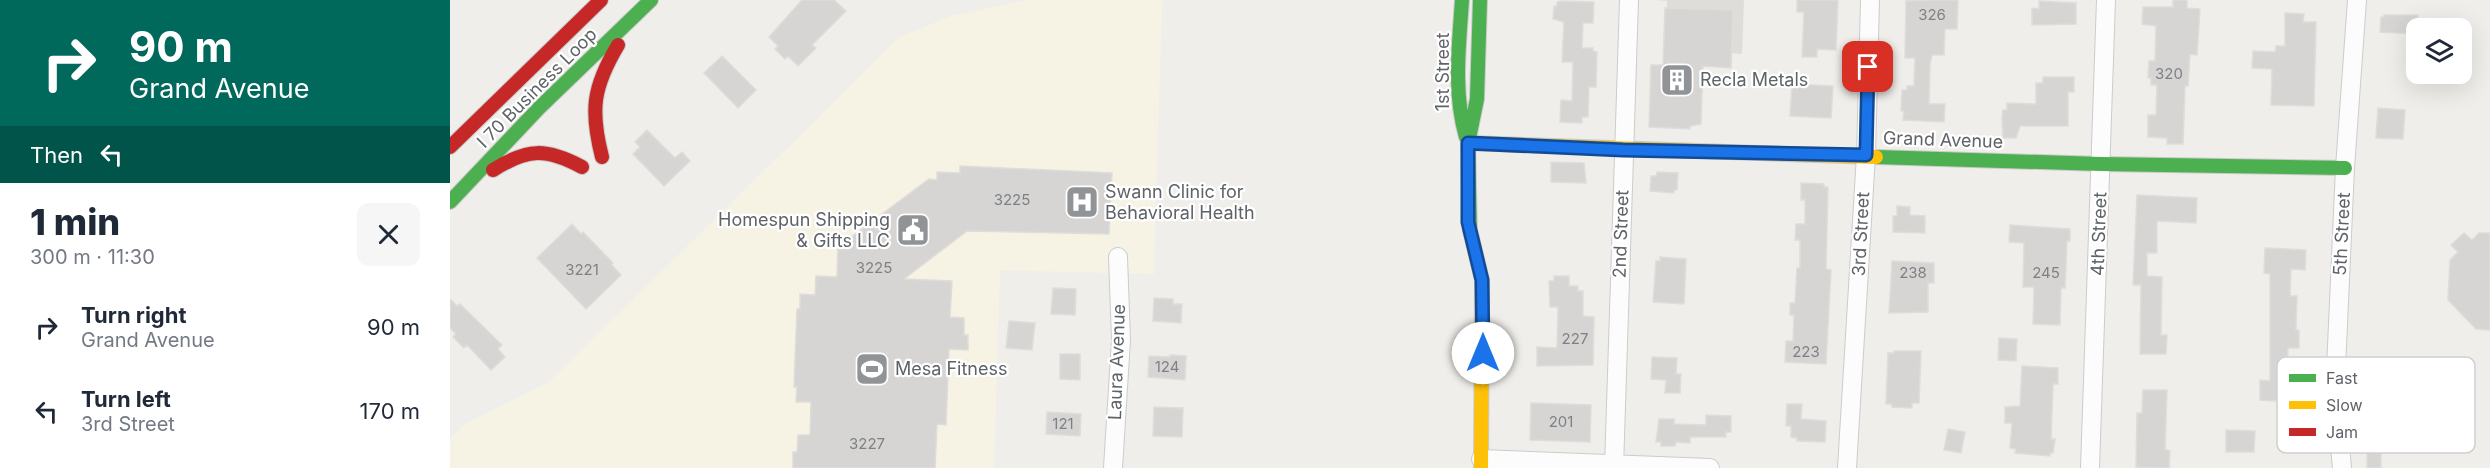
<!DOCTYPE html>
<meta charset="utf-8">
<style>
body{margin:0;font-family:Inter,sans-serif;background:#f6f6f7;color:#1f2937;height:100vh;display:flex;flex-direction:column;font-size:22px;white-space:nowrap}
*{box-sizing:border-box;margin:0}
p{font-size:20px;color:#747a83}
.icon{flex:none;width:33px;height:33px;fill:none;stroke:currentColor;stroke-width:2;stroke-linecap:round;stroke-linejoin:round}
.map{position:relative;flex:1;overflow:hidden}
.side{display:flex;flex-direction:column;background:#fff;width:450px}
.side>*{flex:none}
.banner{background:#00695c;color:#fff;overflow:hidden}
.tools{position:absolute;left:1956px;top:18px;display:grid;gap:12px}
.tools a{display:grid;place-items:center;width:66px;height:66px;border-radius:12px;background:#fff;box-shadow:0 6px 24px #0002;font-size:30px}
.pin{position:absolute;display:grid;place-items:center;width:51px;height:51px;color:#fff;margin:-26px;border-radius:12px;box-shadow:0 3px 9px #0006}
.me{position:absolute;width:66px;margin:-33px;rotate:0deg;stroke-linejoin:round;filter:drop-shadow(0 0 4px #0008)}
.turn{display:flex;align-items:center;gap:21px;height:126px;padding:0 30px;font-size:27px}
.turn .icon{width:78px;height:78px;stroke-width:2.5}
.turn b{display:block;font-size:42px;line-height:51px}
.then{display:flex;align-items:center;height:57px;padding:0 30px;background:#0003;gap:12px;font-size:22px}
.round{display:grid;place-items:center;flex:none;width:63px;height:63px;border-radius:12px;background:#f6f6f7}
.head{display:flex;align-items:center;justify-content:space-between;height:102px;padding:0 30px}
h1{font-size:36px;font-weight:800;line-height:45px}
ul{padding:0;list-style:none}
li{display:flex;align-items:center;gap:18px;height:84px;padding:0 30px}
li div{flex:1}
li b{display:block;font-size:22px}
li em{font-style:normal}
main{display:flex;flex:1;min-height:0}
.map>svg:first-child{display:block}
.commercial{fill:#f7f3e4}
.industrial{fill:#dfddda}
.building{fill:#d6d5d3;stroke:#deddd9;stroke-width:1.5}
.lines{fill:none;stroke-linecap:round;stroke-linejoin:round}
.street-casing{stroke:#cbcccc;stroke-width:20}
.fast-casing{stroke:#cacacb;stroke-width:16}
.slow-casing{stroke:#cacacb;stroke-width:16}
.jam-casing{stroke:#cacacb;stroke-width:16}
.street{stroke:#fdfcfc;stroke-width:18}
.fast{stroke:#4caf50;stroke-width:14}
.slow{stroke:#ffc107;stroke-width:14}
.jam{stroke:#c62828;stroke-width:14}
.route-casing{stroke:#114b97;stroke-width:15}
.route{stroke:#1a73e8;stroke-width:10}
.labels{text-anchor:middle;stroke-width:4.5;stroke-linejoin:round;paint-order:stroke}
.number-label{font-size:15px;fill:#7e8184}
.street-label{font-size:18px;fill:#5f6368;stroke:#fff}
.poi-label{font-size:18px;fill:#5f6368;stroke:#fff;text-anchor:start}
.key{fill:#fff;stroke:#cfd0d2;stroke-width:1.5}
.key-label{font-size:16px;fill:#5f6368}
</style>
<main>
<section class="side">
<div class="banner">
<div class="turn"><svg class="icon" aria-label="right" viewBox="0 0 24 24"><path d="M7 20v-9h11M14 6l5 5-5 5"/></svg><div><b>90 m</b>Grand Avenue</div></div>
<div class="then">Then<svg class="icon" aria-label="left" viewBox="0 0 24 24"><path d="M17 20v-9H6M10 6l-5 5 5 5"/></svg></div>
</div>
<div class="head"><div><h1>1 min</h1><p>300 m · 11:30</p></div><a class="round"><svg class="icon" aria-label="close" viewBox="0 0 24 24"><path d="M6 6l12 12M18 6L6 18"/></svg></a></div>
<ul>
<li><svg class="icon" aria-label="right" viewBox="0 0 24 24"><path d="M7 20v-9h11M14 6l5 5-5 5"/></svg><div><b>Turn right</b><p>Grand Avenue</p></div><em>90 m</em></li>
<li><svg class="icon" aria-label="left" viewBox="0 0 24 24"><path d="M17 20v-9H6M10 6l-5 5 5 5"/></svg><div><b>Turn left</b><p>3rd Street</p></div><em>170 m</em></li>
</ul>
</section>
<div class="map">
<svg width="2040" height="468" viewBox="0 0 2040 468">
<rect width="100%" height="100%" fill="#efeeea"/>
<path class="commercial" d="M578,0H712L704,274L550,270L544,468H0V439L15,424L99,382L450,37L501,16Z"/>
<path class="industrial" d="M1205,0H1294L1292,54L1281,53L1283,10L1217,8V1Z"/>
<path class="building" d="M352,0H384L396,11L362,45L366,48L348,66L338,56L335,59L325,49L328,46L319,37Z
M1347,0H1388L1386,50L1367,49V57H1352L1354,12H1347Z
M1483,0H1508L1507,29H1495L1494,55H1482L1480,65L1479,104H1495L1494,122L1453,120L1454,111H1451L1452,90H1457V86H1464L1465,58H1455L1456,1Z
M1723,0H1737V8L1750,9L1747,55L1740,54L1738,86H1735L1733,144H1717V138L1698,137V115H1706L1707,85H1701V78H1698L1699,61H1705L1706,26L1692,24L1693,7H1723Z
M1111,1L1144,2L1143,23H1133L1132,48H1143V51L1147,52L1146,87H1139L1138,117H1132V123L1110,122L1111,100L1122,101L1123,62H1112L1114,22L1103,19L1104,6H1107V2Z
M1589,1L1626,3V24L1582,25V8L1589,9Z
M1215,8L1283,10L1281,68L1253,66L1251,124L1240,126V129L1199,127L1201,65H1213Z
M1835,13L1854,14L1853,22H1866L1864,106L1821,105L1822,69L1802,68L1803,51L1825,52L1826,46H1835Z
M1934,15H1968L1966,34L1930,32L1931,17H1934Z
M272,56L306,90L288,108L254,73Z
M1593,77H1624V92H1618V126H1570L1566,138H1553L1552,118L1553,110H1557V103L1586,104V83H1593Z
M1342,84L1383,86L1381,118L1340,116Z
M1928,108L1955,110L1953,139L1926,138Z
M197,130L225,158L232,152L240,161L214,186L183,154L190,147L185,142Z
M1101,162L1134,163L1136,183L1101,182Z
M510,166L662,173L659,234L517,231L454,279L502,281L500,317L514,318V335H518V350L499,349L496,425L487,424L485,468H343V452H347L348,435H360L361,402H346L347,387H344L347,309H350V294L365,295L366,276L387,277L388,247L479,179L487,180V172L510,173Z
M1207,172L1228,173L1227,190H1224V193L1200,191L1201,176H1206Z
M1351,183L1374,184V187H1378L1376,269L1381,270L1376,364L1335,362L1336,341H1343L1344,315H1340V303H1345L1347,268H1350V240H1345L1346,224H1355V200H1351Z
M1687,195L1747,198L1746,223L1707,221V253H1697V276L1712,277L1711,335H1717L1716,354H1690L1691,285H1683Z
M1447,206L1460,207V215L1475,216V233L1443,232V216H1447Z
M122,224L131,234L133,232L163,263L161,264L171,275L136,309L87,258Z
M1560,225L1620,229V241H1617L1615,288H1611L1610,325L1583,324L1584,287H1573L1574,243L1559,242Z
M2014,233L2022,240L2029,233H2040V330L2026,329L1998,300L2000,260L2008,252L2001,245Z
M1815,248L1856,250L1855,270L1841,269L1840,296H1847L1846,330H1849V348H1838L1837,381H1854L1853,400H1844V402L1810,400V380L1820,381V274L1814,273Z
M1210,257L1236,259L1234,304L1203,302L1206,261H1210Z
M1442,261L1484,263V283H1478V312L1439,313Z
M1104,276H1119V286H1128V291H1133V316L1144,317L1143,365L1087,366V347L1107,348L1108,307H1100L1099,281H1104Z
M603,288L626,289L625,315L601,314Z
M704,298L723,299V304H732L731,323L703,321Z
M0,299L7,306L10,304L52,345L48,349L55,357L41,370L17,345L14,348L3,337L6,334L0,328Z
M559,321L585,323L582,350L556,348Z
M1549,338L1567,339L1566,361L1548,360Z
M1444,351H1471L1469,403H1462V408L1442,407V404H1436L1438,353H1444Z
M610,354H630V380L610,379Z
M720,355L736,356L735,380L698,377L699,356L720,357Z
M1202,357L1227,358L1226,374H1231L1230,393H1215L1216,380L1201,379Z
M1572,366L1608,368V384H1603V386L1601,439H1605L1603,453H1600V456L1565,453L1566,449L1560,448L1562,423H1555V407L1570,406Z
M1932,381H1948L1947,406H1937L1936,427H1931V468H1917V441H1914V426H1911L1912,401L1905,400L1906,383H1932Z
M1693,390H1717L1715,449L1720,451L1719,468L1686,467L1687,413H1692Z
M1081,403L1141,405L1140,442L1080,440Z
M1337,404H1352L1351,419L1376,421L1375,442L1347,441V438L1341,437V426H1336Z
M704,407L733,408L732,437L703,436Z
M597,412L631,414L630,436L596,434Z
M1256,415L1281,416V432H1276V437H1240V443L1226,442L1225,446H1211V442H1206L1209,419H1224V424L1256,425Z
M1498,429L1515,432L1511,453L1494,450Z
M1776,430L1805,431L1804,452H1776Z"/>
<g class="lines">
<g class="street-casing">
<path id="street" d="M1031,459L1260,468
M663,468L671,340L668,257
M1164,468L1179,0
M1397,468L1416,155L1420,0
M1640,468L1656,0
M1892,468L1885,391L1895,168L1907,0"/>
</g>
<g class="fast-casing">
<path id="fast" d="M1012,0C1009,46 1003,92 1016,137
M1426,157L1651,164L1895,168
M0,202L89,108L201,0
M1020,230L1018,143L1027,99L1030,0"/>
</g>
<g class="slow-casing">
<path id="slow" d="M1018,143L1426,157
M1020,230L1032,280L1031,468"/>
</g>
<g class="jam-casing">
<path id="jam" d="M0,147L151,0
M152,157C140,110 143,87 168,45
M43,170C78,148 96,148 132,167"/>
</g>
<use href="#street" class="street"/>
<use href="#fast" class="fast"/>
<use href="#slow" class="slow"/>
<use href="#jam" class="jam"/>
</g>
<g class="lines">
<g class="route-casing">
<path id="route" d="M1033,353L1032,280L1018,222V143L1173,150L1416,155L1418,67"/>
</g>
<use href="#route" class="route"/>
</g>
<defs>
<g id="building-square" transform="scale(1.725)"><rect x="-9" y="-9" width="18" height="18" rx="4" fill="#919496" stroke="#fff"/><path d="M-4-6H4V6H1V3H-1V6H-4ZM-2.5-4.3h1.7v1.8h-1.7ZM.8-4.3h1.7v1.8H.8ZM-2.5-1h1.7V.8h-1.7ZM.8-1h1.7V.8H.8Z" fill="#fff"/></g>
<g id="hospital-square" transform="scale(1.725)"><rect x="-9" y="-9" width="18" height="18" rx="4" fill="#919496" stroke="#fff"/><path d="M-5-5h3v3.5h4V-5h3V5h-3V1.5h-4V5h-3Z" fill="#fff"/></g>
<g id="civic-square" transform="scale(1.725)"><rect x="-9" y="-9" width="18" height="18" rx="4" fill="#919496" stroke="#fff"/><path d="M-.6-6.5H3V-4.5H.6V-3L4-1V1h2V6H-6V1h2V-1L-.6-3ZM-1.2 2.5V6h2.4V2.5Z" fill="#fff"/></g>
<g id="stadium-square" transform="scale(1.725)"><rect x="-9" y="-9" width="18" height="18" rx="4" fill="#919496" stroke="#fff"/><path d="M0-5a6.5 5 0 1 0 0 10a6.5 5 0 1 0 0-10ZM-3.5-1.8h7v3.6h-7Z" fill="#fff"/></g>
</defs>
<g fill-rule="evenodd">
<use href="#building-square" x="1227" y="80"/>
<use href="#hospital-square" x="632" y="202"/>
<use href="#civic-square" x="463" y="230"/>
<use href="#stadium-square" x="422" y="369"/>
</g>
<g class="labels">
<g class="number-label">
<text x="1482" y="20">326</text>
<text x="1719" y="79">320</text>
<text x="562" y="205">3225</text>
<text x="424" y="273">3225</text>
<text x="132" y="275">3221</text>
<text x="1463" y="278">238</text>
<text x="1596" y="278">245</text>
<text x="1125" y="344">227</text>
<text x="1356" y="357">223</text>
<text x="717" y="372">124</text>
<text x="1111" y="427">201</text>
<text x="613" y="429">121</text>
<text x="417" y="449">3227</text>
</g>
<g class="street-label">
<text transform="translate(993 72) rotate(-90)" y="6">1st Street</text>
<text transform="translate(87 88) rotate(-45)" y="6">I 70 Business Loop</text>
<text transform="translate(1493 140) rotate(2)" y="6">Grand Avenue</text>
<text transform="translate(1171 234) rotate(-88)" y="6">2nd Street</text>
<text transform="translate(1411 234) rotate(-87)" y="6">3rd Street</text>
<text transform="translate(1649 234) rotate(-88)" y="6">4th Street</text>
<text transform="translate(1892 234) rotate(-87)" y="6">5th Street</text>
<text transform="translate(667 362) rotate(-88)" y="6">Laura Avenue</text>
</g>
<g class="poi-label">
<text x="1250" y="86">Recla Metals</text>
<text x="655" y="198">Swann Clinic for<tspan x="655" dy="21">Behavioral Health</tspan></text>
<text x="440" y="226" text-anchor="end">Homespun Shipping<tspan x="440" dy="21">&amp; Gifts LLC</tspan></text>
<text x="445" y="375">Mesa Fitness</text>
</g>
</g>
<rect x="1827" y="357" width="198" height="96" rx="9" class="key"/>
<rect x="1839" y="374" width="27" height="8" fill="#4caf50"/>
<rect x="1839" y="401" width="27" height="8" fill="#ffc107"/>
<rect x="1839" y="428" width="27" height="8" fill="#c62828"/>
<g class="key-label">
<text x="1876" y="384">Fast</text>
<text x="1876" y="411">Slow</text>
<text x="1876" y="438">Jam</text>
</g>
</svg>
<div class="tools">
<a><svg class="icon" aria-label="layers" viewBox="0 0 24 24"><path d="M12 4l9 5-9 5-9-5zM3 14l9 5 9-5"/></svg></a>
</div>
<div class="pin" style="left:1418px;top:67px;background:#d93025"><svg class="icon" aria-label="arrive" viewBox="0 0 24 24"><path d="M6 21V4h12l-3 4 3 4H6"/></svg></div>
<svg class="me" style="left:1033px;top:353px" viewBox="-20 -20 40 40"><circle r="19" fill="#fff"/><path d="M0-13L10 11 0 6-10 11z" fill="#1a73e8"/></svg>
</div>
</main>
